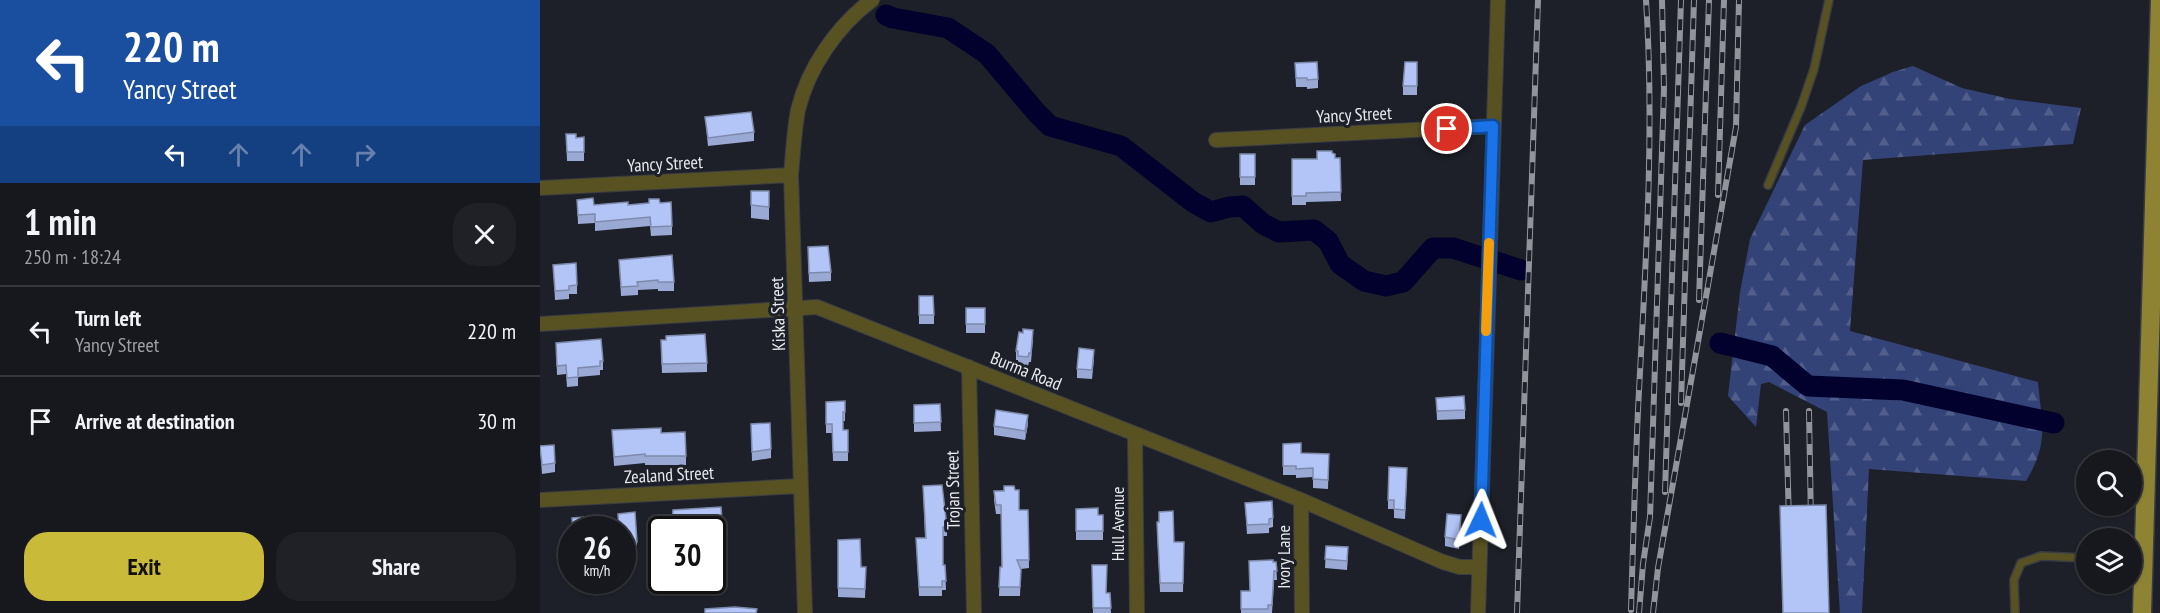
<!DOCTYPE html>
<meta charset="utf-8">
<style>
body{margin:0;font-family:"PT Sans Narrow",sans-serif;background:#1f2127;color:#f1f3f6;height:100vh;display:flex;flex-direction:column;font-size:22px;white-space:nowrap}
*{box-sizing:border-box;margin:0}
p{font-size:20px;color:#9ea0a4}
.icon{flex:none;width:33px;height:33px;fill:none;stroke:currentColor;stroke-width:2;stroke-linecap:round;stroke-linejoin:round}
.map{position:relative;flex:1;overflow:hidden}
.panel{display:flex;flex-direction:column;background:#16181e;width:540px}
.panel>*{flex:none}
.top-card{background:#1a4fa0;color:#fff;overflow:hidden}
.controls{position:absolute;left:1536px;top:450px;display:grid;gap:12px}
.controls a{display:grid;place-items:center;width:66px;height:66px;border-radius:50%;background:#16181e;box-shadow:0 2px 4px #0004,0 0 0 2px #35373c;font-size:30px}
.speed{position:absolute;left:18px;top:516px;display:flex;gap:12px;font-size:30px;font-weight:700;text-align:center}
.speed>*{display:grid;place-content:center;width:78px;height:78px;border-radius:50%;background:#16181e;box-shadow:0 2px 4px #0004,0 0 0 2px #35373c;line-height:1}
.speed small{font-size:15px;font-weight:400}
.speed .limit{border:3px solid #111;border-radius:9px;background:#fff;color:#111}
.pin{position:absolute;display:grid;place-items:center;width:51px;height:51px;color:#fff;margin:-26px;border:3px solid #fff;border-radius:50%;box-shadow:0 2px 6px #0007}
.me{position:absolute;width:66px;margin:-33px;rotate:2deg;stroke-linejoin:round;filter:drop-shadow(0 0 4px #0008)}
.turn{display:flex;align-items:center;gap:21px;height:126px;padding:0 24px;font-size:27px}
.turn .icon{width:78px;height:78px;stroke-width:2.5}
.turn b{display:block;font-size:42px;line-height:51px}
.lanes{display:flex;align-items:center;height:57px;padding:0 24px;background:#0003;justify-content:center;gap:30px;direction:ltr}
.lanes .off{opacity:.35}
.round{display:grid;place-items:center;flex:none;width:63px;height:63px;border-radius:24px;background:#1f2127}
.overview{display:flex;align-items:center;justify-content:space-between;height:102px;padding:0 24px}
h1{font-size:36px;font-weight:700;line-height:45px}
.action{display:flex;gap:12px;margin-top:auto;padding:12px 24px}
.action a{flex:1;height:69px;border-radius:24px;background:#c9ba3a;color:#111;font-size:24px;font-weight:700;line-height:69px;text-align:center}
.action a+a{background:#1f2127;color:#f1f3f6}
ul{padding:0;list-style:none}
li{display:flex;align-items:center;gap:18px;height:90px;padding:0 24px;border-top:2px solid #35373c}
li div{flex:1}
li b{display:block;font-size:22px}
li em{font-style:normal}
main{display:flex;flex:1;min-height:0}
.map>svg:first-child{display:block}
.forest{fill:url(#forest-firs)}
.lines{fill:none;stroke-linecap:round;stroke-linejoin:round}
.river{stroke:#02002d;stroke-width:21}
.service-casing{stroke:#393c44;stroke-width:10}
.minor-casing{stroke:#393c44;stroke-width:16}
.primary-casing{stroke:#393c44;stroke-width:21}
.service{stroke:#585223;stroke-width:7}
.minor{stroke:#585223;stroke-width:14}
.primary{stroke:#8d8332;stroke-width:18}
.rail-casing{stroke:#92949b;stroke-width:6}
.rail{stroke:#1d2028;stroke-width:4;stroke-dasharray:11;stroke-linecap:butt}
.wall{fill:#9aa9d4}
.shaded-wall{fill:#7d8aac}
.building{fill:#b3c5f6;stroke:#7d8aac;stroke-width:1.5}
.route-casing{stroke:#114b97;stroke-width:15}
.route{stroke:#1a73e8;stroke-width:10}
.slow{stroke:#f59e0b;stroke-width:10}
.labels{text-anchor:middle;stroke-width:6;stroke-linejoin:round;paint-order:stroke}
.street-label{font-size:18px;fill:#e8eaef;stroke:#1d2028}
</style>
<main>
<section class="panel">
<div class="top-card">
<div class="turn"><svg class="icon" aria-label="left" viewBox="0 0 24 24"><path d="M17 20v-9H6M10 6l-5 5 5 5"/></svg><div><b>220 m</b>Yancy Street</div></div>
<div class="lanes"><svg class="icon" aria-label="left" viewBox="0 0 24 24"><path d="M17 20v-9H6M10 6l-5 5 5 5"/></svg><svg class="icon off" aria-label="ahead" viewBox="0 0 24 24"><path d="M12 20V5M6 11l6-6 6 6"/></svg><svg class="icon off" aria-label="ahead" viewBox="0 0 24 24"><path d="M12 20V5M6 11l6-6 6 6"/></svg><svg class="icon off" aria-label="right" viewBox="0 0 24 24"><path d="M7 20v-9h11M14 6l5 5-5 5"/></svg></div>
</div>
<div class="overview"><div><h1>1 min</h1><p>250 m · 18:24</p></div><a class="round"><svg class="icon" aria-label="close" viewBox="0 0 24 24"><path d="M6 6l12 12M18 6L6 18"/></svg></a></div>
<ul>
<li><svg class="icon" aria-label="left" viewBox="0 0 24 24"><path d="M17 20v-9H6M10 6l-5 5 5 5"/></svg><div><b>Turn left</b><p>Yancy Street</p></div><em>220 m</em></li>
<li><svg class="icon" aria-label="arrive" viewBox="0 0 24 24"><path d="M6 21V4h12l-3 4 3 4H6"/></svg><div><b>Arrive at destination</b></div><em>30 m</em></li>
</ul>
<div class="action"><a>Exit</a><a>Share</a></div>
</section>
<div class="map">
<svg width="1620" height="613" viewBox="0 0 1620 613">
<defs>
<pattern id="forest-firs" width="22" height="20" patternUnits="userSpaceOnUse" patternTransform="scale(1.5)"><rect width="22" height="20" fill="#334377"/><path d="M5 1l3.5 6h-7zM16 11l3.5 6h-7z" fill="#515e8b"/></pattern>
</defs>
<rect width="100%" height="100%" fill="#1d2028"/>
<path class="forest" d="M1373,66L1422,88L1470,99L1541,108L1533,144L1323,160L1310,331L1498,382C1502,425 1509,443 1486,481L1329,469L1322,613H1300L1287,412L1229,382L1221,384L1216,427L1188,396L1200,292L1210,239L1265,125L1321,86L1353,72Z"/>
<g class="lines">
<path class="river" d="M346,15L353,18L408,28L447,54L496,112L510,126L581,146L653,202L671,212L689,207L703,206L723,224L739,232L774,230L788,241L800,264L824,281L846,286L863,282L893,248H913L981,270
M1180,343L1232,356L1268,386L1363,390L1514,423"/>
<g class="service-casing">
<path id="service" d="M1228,185L1261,107L1274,69L1289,0
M1475,613L1474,580L1481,563L1501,556L1546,558"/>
</g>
<g class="minor-casing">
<path id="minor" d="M676,140L953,126
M0,188L251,175
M0,324L277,307L761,500L903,562L920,567H939
M429,367L434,613
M595,435L597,613
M0,500L260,486
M761,500L762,613
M265,613L251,175C253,154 254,131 258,110C268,68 297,26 332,0
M938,613L958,0"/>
</g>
<g class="primary-casing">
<path id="primary" d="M1602,613L1620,0"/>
</g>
<use href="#service" class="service"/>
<use href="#minor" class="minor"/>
<use href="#primary" class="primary"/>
<g class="rail-casing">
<path id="rail" d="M1178,195L1184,0
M1159,300L1169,0
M1141,403L1154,0
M1246,411L1249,523
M1269,411L1271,522
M1125,492L1141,0
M1091,610C1093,543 1095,476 1098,410C1105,273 1115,136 1106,0
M977,613L998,0
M1099,613L1103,564L1110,517L1124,89L1122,0
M1113,613L1118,568L1196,127L1199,0"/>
</g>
<use href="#rail" class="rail"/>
</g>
<path class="wall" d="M877,62V95H863V86Z
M755,63L778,79V88L767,89V87H756Z
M165,117L214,132V141L168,146Z
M26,134L36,138L44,137V161H27Z
M792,153L795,158H800L801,201L766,202V205H752V159H777Z
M700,154H715V185H700Z
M211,191H229V220L211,218Z
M37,200L54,205H88L120,203L132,226V235L111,236L110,226L55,231V223L38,224Z
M268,256L291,272V281L269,282Z
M79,260L134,282V291H118V289L98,290V295L81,296Z
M13,265L37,285V294H29V299L15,300Z
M379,296L394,315V324H379Z
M426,308H445V333H426Z
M493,339L491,362H489L488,366L478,365V360H476V351Z
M16,343L63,361V370H60V375L38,377V386L27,387L26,374L17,375Z
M121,349L167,363V372L122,373Z
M554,359L552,379L537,378V369Z
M896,398L925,410V419L897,420Z
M305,401V421H303V430H308V461H293L292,433H286V402Z
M400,404L401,431L374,432V405Z
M211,424L231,449V458L212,461Z
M488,424L485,440L454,435V426Z
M72,430L121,433L146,456V465H105V463L74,466Z
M743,444L761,453L789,454L788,489L773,488V477L756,478V475H743Z
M0,446L15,463V472L2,474Z
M867,477L865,519L854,518V509H848V500Z
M383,486L407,527V536H403V565H405L406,590H402V596H379L376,538H385Z
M475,490L479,510H488L489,568L481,569L480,596H459L460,567H462L461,514H456L454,500V491Z
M705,503L733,518V527L729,528V533L707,534Z
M181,507L183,544H172V530H132L133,510Z
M536,509L558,515H563V540H536Z
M78,514L97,542V551L82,552V530H78Z
M921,524L919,549L905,546V537Z
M617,531L634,542H644L643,592H620Z
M298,540L321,567H326L325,598L298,597Z
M786,546L808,556L807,570L785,568Z
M733,562H736L737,580H734L732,613H701V591H710Z
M552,565L566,593H570L571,613H553Z"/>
<path class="shaded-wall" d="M488,415V424L485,440V431Z"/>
<path class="building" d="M777,62L778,79L767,80V78H756L755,63Z
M865,62H877V86H863Z
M211,112L214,132L168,138L165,117Z
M26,134H36V138L44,137V152H27Z
M777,151H792V153L795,154V158H800L801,192L766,193V196H752V159H777Z
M700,154H715V177H700Z
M211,191H229V207L211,205Z
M53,198L54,205L88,202V205L109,203V199H119L120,203L131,202L132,226L111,227L110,217L55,222V214L38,215L37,200Z
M288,246L291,272L269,273L268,247Z
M132,255L134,282H118V280L97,282L98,286L81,287L79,260Z
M36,263L37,285L29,286V290L15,291L13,265Z
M379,296H393L394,315H379Z
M426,308H445V324H426Z
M483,329L493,330L491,353H489L488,357L478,356V351H476L479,332L483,333Z
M165,334L167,363L122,364L121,340H126V336Z
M61,339L63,361H60V366L38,368V377L27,378L26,365L17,366L16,343Z
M539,348L554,350L552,370L537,369Z
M924,396L925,410L897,411L896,398Z
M305,401V412H303V430H308V452H293L292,424H286V402Z
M400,404L401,422L374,423V405Z
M456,410L488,415L485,431L454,426Z
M230,423L231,449L212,452L211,424Z
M121,428V433L145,432L146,456H105V454L74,457L72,430Z
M761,443V453L789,454L788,480L773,479V468L756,469V466H743V444Z
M14,445L15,463L2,465L0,446Z
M849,467L867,468L865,510L854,509V500H848Z
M402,485L407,527H403V565H405L406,581H402V587H379L376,538H386L383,486Z
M464,486H474L475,490H479V510H488L489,560H477L481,570L480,587H459L460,567H462L461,505H456L454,491H464Z
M732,501L733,518L729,519V524L707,525L705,503Z
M1286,505L1289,613H1243L1240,506Z
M181,507L183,535H172V530H160V526H132L133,510Z
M558,508V515H563V531H536V509Z
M633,511L634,542H644L643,583H620L617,522H619V512Z
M95,512L97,542L82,543V530H79L78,514Z
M907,514L921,515L919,540L905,537Z
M46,517L47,530H33L32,518Z
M320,539L321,567H326L325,589L298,588V540Z
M786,546L808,547L807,561L785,559Z
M733,560V562H736L737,571H734L732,605H728V609H701V591H710L709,561Z
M552,565H567L566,593H570L571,608H553Z
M195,607L217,609L216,613H165V609Z"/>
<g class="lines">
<g class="route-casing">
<path id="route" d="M907,129L953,126L941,520"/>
</g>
<use href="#route" class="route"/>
<path class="slow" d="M946,331L949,243"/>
</g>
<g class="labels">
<g class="street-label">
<text transform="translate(814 115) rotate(-3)" y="6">Yancy Street</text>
<text transform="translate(125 164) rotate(-3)" y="6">Yancy Street</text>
<text transform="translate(238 314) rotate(-92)" y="6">Kiska Street</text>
<text transform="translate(486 371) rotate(22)" y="6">Burma Road</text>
<text transform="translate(129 475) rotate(-3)" y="6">Zealand Street</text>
<text transform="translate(413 490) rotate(-91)" y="6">Trojan Street</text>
<text transform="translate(578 524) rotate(-90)" y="6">Hull Avenue</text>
<text transform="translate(744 557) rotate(-90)" y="6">Ivory Lane</text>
</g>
</g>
</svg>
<div class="controls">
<a><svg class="icon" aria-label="search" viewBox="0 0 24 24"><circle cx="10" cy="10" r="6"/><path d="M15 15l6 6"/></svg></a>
<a><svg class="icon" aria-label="layers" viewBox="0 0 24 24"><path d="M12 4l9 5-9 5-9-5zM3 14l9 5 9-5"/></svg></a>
</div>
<div class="speed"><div>26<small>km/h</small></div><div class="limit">30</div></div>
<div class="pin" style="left:907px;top:129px;background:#d93025"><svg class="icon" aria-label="arrive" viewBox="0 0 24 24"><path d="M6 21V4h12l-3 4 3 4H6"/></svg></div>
<svg class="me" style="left:941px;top:520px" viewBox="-20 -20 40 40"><path d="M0-17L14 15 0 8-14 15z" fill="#1a73e8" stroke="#fff" stroke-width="4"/></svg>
</div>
</main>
